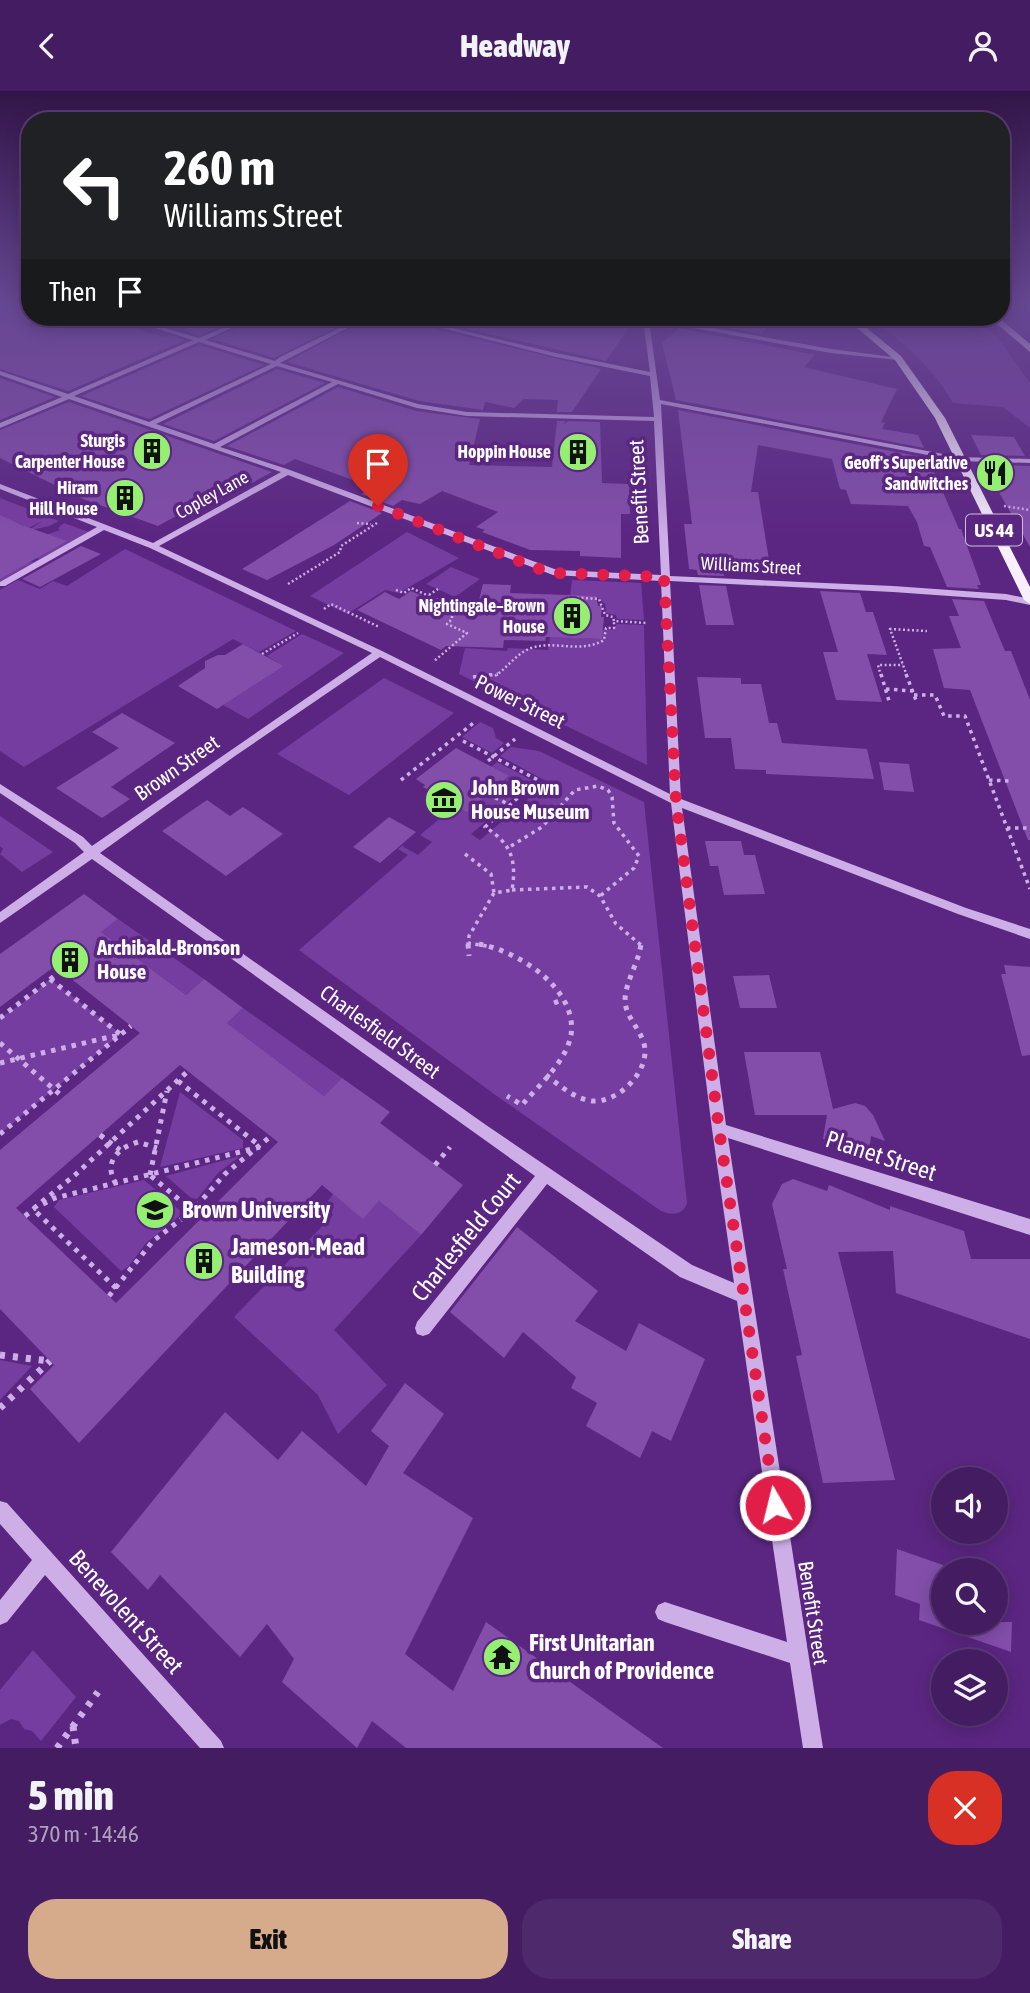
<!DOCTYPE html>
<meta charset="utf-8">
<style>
body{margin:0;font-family:"Asap Condensed",sans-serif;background:#4e296b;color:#f1f3f6;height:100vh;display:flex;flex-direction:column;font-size:26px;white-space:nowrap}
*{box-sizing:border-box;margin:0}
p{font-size:23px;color:#afa1be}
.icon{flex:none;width:38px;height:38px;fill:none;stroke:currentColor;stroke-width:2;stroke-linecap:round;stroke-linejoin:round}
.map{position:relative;height:1657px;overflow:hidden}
.side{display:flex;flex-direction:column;background:#441c62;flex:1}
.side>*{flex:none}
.banner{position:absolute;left:21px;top:21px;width:989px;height:214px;border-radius:28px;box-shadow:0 4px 18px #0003,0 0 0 2px #5c3a77;background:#202124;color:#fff;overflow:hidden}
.controls{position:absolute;left:931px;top:1376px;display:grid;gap:14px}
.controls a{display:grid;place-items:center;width:77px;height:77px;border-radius:50%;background:#441c62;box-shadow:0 4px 18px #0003,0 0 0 2px #5c3a77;font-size:35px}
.pin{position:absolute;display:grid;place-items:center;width:60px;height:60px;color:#fff;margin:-72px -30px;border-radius:50% 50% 50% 0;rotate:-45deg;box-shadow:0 0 7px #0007}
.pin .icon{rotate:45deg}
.me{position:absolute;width:77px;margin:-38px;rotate:352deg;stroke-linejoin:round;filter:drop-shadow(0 0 5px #0008)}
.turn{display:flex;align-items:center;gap:24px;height:147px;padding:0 28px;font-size:32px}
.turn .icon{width:91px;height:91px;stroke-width:2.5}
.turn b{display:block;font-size:49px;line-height:60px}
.then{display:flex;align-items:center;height:66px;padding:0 28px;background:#0003;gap:14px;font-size:26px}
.round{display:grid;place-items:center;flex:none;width:74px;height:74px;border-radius:28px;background:#4e296b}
.head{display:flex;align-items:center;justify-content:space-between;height:119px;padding:0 28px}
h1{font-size:42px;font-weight:800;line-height:52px}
.primary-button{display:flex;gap:14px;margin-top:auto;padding:14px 28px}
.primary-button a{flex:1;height:80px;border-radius:28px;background:#d6ab8b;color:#111;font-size:28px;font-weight:800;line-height:80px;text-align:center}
.primary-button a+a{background:#4e296b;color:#f1f3f6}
header{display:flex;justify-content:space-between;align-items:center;height:91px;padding:0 28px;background:#441c62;font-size:32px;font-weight:800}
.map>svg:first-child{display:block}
.green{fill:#763da0}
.building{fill:#824eaa;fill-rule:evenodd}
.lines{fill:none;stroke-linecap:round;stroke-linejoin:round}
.path-far3{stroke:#ceaee7;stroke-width:2.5;stroke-dasharray:2 2.5;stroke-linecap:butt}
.path-far2{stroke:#ceaee7;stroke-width:3.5;stroke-dasharray:3.5 4.5;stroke-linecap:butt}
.path-far1{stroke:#ceaee7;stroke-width:5;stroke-dasharray:4.5 6;stroke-linecap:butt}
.path{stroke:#ceaee7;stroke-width:7;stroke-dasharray:5 8;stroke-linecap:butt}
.minor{fill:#ceaee7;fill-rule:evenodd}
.major{fill:#f8effd;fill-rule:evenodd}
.path-bridge{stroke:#ceaee7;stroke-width:5;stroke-dasharray:4.5 6;stroke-linecap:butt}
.route{stroke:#e11d48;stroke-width:12;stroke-dasharray:0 21.6}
.labels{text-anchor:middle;stroke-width:7;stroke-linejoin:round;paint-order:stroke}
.far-poi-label{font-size:18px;font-weight:bold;fill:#fff;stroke:#5b2682;text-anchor:end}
.far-street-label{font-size:18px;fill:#fff;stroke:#5b2682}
.shield{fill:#5b2682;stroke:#cebeda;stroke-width:2}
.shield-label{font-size:19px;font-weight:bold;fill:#fff}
.street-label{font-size:21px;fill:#fff;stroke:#5b2682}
.poi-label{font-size:21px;font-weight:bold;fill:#fff;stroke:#5b2682;text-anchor:start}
.near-street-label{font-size:24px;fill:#fff;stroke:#5b2682}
.near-poi-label{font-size:24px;font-weight:bold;fill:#fff;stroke:#5b2682;text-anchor:start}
</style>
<header><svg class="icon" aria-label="back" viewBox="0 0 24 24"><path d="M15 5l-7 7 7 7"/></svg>Headway<svg class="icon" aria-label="person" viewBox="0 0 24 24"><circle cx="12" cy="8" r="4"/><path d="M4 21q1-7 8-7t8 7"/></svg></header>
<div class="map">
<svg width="1030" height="1657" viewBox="0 0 1030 1657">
<rect width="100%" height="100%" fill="#5b2682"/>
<path class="green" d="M974,226L998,247L1030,292V337L1003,316L953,312C935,280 911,259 883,236Z
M0,407L59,430L49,435L27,440L43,430L24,439V435L19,433L15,435L0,429Z
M64,432L89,441L0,492V464L33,471L39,468L31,464L43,445L60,439L58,437Z
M407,441L459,467L399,502L385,499L347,523L310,505Z
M125,458L296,540L259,561L233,548L24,676L0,660V499L18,489L40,498L53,490L67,495Z
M451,476L480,488L455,506L426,493Z
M572,489L641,492L644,529L617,528L616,524L606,522L605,513L598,507L570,506Z
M617,533L644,534L647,674L459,583L465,557L507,560L508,557L548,559L550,546L602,548V539H612Z
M302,543L344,562L248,628L223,614L284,575L267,565Z
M384,587L454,622L349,704L277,663Z
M480,631L493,637L496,647L504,652L492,662L462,646Z
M511,656L539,660L644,711L687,1112C683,1125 671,1124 661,1120L494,1003L299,859L408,764L398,758L402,755L418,764L432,751L420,744L456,714L467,720L509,686L491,676L497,671L533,690L471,743L480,749L548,691L500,665Z
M0,725L53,761L22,781L0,763L3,758L0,755Z
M118,828L204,888L186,904L101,841Z
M50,888L121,943L0,1043V927L21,913Z
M243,917L342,987L324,1005L227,932Z
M180,1001L243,1049V1057L160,1076Z
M240,1065L218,1082L197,1108L191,1107L166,1085Z
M144,1089L183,1122L146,1152L128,1176L121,1180L54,1116L59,1109Z
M333,1103L363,1127L379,1110L421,1144L334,1239L387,1294L338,1343L318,1304L234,1226L333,1124L325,1114Z
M0,1269L32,1275L0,1309Z
M33,1559L76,1606L41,1650L32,1640L24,1638L19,1630L11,1628L0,1634V1599Z"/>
<path class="building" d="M0,214H30V237L60,226H95L165,246L170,244L185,249L68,300L0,278Z
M214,226H243L199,244L182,239Z
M258,226H357L274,267L212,248Z
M371,226H395L397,229L601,278L572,321H557L558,309L524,308L514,317L485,311L483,319L419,310L287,271Z
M417,226H519L543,232L554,226H601L631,233L606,270Z
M710,226H778L761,243L702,232Z
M679,237L815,264L804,276L897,298L881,331L885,332L882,338L918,344L924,357L676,309L662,252Z
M199,254L264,274L149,328L81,305Z
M277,278L325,292L214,350L163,333Z
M0,287L55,306L0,329Z
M338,296L416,320L480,328L469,374L552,376L557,330H566L563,334L568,330L600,331L602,392L629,393L630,423H621V467L580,465V460L530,459L482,441L485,439L476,436L498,421L442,400L420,413L402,409L393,415L361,403L372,396L295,368L284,374L227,355Z
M69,311L272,381L187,427L178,424L158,435L83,408L0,367V339Z
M678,319L928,367L959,438H961L981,494H977L979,498L947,496L930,456L924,455L917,431L908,415L851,413L846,399L840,398L832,368L758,354L751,401H758L770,475L722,474L724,485L698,484L697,479L689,478L684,433H692Z
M971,344L1014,346L1025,365L981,364Z
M985,373L1030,375V456L1000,403Z
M350,410L382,422L334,454L267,489L242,478Z
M0,424L19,433L67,450L0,488Z
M81,455L101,463L40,496L22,488Z
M483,493L511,494L510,502L596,505L598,515H602L601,526H604L602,548L546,546L545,550L504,549L503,557L446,555L441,559L357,519L385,501L399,508L411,500L474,529Z
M699,494L726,495L734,534H706Z
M820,500L860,502L866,521H873L887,564L867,563L882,611L836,609L823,561H838Z
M952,508L984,510L1005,560H1011L1030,609V749H1028L970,599L944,597L933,558L961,557L949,525H959Z
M243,553L284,575L217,618L178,595L205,577V570L218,564H225Z
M697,586L741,587V593H761L769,632H777L782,652L867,658L874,688L766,683V679L735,678L731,647H705Z
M122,622L175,652L111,696L130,708L102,727L56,697L119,657L92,641Z
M456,657L509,685L467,721L423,696L425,694L416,688Z
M879,671L909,673L914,701L884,699Z
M207,709L230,725L243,716L283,743L226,785L162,740Z
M389,726L416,741L380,772L353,756Z
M705,750H741L744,764H755L765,803L724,804L718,775H710Z
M84,803L118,828L101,841L186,904L204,888L243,917L227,932L324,1005L342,987L390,1021L380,1032L463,1094L421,1144L379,1110L363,1128L322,1094L79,1352L30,1298L54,1274L0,1218V1059L140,942L55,875L0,916V863ZM180,974L278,1051L116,1212L16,1117Z
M1004,874L1030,876V964L1022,965L1001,883H1006Z
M769,884L777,917H740L733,885Z
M744,961H820L833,1018L855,1012L865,1015L873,1024L885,1050L871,1045L869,1061L823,1048L827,1024H755Z
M793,1088L827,1100L829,1094L890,1119V1115L964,1140L971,1168H1030V1248L896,1202L893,1160L838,1161L895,1389L823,1392L796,1265L802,1264L783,1178H787L772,1113L782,1093Z
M517,1136L598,1200L575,1230L626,1260L639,1232L705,1268L671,1350L652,1340L640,1367L586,1335L597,1312L571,1297L576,1286L523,1241L504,1267L450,1221Z
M405,1292L444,1323L403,1382L473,1427L405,1563L453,1600L486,1531L663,1657H406L372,1630L357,1657L282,1591L294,1568L267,1533L240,1566L160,1484L148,1499L111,1461L225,1321L278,1369L302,1340L366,1395L389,1355L371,1340Z
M897,1458L943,1474V1531H1012L1011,1561L919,1529L920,1513L895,1504Z"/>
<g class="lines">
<path class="path-far3" d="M1004,415L1030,419
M357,432L371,433
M288,493L340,461L341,455L377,432
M396,499L404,502L411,497L452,515V528L447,533L467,542L433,571
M429,504L438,498
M568,506L599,508L605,524L613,526L614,530L647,532
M324,518L331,513L379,536
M262,563L298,542
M495,585C508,576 517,562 531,557C556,549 580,563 604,549L606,537H614V530
M881,585L878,574H903
M907,585L890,538L927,540"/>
<path class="path-far2" d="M881,583L889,610
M906,583L917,612
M473,586L498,583
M886,598L913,600
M914,604H935L944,625H965L1030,798
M463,650L538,689L485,736C511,752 517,769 512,799L494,802L469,845L468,852L487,855
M488,670L515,648
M401,689L476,630
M989,689L1009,690
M488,703L510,714
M1007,737H1028
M511,755L542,736L575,699L598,695L608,699L612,706L614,732L639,765L634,777L600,805
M465,763L491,783L494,802
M512,799L587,796L600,805L616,833L642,855
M468,852V855"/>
<path class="path-far1" d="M468,853L469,865
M479,853C518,860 578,898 571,944C566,971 539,994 522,1014L507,1005
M50,888L120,943
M554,912L562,909
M0,927L61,880
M0,952L63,1006
M0,972L118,944
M546,984C559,994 575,1008 592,1010C617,1012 646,984 645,959C644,941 626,928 625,910C625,891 639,871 641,853
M178,990L260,1055
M0,1043L131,935
M100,1044L109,1051
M435,1074L450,1056
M150,1084L167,1000
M151,1085L201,1127
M116,1093C103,1072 117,1057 138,1051L157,1057
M43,1113L55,1107L260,1056
M25,1125L35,1117
M116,1197L33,1118L75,1084L188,980
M109,1205L153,1150L192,1120L225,1083L271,1045"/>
<path class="path" d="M0,1264L49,1270
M0,1317L50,1270
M73,1635L76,1657
M57,1657L98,1601"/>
<path class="minor" d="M119,226H127L199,247L249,226H256L205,249L275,270L280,266L362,226H369L280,272L418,313L467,321L654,326L650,285L556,266L398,226H407L556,262L650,281L643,228L640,226H651L831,258L901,267L898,269L831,262L649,229L660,309L959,366L1030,368V372L959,370L661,313L670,485L893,495L1006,503L1030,508V514L1006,509L893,501L670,490L681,708L966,817L1030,838V848L958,823L682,717L726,1034L1030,1128V1144L728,1047L823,1657H803L790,1572L665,1531L658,1528L655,1521L658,1514L665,1511L787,1551L737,1210L680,1186L547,1093L429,1243L423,1245L417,1243L415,1237L417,1231L535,1085L92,768L0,832V821L84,761L75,752L0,702V693L83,746L92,755L372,562L150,457L104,439L5,495H0V491L97,436L0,398V393L153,452L281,381L69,308L0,337V332L62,306L0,284V280L68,303L193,249ZM199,251L271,273L149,331L74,305ZM277,275L332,291L214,353L156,333ZM338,293L417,317L467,325L654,330L661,484L557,479L290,379L220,356ZM288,384L553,484L661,490L670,703L382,560L159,455ZM380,566L671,712L712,1038L734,1192L692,1174L486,1034L100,762L235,665Z
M906,226H923L858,235L855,233Z
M0,1410L7,1412L221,1650L224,1657H200L45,1484L7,1531L0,1534V1509L32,1469L0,1433Z"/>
<path class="major" d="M844,226H853L901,265L945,327L1030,496V513L1024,509L935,327L895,269Z
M989,226H998L1030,253V261Z"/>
<path class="path-bridge" d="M100,1044L120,1059"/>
</g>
<linearGradient id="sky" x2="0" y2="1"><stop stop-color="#321548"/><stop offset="0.48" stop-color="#664792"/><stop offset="1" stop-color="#664792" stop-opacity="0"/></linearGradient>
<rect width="1030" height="446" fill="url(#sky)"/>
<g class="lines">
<path class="route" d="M378,415L542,479L556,482L664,486L676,710L719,1038L775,1414"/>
</g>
<defs>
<g id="building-disc" transform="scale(2.0125)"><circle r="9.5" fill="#95f072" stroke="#5b2682"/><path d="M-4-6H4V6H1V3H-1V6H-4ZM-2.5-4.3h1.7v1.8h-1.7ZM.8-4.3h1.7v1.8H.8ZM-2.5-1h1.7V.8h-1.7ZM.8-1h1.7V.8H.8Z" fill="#111"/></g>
<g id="restaurant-disc" transform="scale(2.0125)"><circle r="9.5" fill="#95f072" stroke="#5b2682"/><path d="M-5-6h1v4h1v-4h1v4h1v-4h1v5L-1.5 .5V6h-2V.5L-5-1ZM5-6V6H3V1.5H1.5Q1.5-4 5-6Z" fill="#111"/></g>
<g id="museum-disc" transform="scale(2.0125)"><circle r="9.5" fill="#95f072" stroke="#5b2682"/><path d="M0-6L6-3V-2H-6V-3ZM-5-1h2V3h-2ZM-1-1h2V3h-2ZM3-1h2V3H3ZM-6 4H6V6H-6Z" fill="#111"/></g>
<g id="university-disc" transform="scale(2.0125)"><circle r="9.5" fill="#95f072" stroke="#5b2682"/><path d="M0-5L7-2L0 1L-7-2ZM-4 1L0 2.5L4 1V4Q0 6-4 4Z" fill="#111"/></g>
<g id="temple-disc" transform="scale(2.0125)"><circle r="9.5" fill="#95f072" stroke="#5b2682"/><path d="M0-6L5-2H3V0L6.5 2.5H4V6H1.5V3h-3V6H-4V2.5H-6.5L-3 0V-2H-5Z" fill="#111"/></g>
</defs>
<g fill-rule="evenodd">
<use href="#building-disc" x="152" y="360"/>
<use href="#building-disc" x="578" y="361"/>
<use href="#restaurant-disc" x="995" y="382"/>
<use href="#building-disc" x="125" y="407"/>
<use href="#building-disc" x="572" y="525"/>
<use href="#museum-disc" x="444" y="709"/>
<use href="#building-disc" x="70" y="869"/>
<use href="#university-disc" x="155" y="1119"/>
<use href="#building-disc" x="204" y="1170"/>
<use href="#temple-disc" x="502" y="1566"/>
</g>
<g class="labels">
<g class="far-poi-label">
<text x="125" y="356">Sturgis<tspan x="125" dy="21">Carpenter House</tspan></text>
<text x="551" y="367">Hoppin House</text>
<text x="968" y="378">Geoff's Superlative<tspan x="968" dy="21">Sandwitches</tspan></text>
<text x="98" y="403">Hiram<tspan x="98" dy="21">Hill House</tspan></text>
<text x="545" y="521">Nightingale–Brown<tspan x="545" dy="21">House</tspan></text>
</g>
<g class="far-street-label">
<text transform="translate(212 404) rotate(-29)" y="6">Copley Lane</text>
<text transform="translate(751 475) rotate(3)" y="6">Williams Street</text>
</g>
<rect class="shield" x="966" y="423.5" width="56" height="31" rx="5"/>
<g class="shield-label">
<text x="994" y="446">US 44</text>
</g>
<g class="street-label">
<text transform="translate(639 401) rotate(-93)" y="7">Benefit Street</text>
<text transform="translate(520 611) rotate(26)" y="7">Power Street</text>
<text transform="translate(177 677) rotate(-35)" y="7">Brown Street</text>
<text transform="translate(380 941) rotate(36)" y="7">Charlesfield Street</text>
<text transform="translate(813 1522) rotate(81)" y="7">Benefit Street</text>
</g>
<g class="poi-label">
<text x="471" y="704">John Brown<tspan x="471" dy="24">House Museum</tspan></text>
<text x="97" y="864">Archibald-Bronson<tspan x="97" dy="24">House</tspan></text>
</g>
<g class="near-street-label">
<text transform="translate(881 1065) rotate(18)" y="8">Planet Street</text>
<text transform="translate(466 1146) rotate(-51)" y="8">Charlesfield Court</text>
<text transform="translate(126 1521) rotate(48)" y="8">Benevolent Street</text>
</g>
<g class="near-poi-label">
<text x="182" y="1127">Brown University</text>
<text x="231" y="1164">Jameson-Mead<tspan x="231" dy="28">Building</tspan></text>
<text x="529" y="1560">First Unitarian<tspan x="529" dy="28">Church of Providence</tspan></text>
</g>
</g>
</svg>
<div class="controls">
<a><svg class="icon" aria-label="sound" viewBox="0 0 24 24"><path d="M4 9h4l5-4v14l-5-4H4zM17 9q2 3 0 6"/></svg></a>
<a><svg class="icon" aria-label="search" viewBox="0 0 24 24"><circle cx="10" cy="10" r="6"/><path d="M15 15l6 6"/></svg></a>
<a><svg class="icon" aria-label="layers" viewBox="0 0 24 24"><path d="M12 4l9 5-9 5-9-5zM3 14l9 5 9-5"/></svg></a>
</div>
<div class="pin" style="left:378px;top:415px;background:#d93025"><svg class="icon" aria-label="arrive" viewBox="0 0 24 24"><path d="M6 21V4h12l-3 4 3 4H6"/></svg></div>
<svg class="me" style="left:775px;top:1414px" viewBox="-20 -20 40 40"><circle r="17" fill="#e11d48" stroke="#fff" stroke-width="3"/><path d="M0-11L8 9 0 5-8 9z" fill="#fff"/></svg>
<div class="banner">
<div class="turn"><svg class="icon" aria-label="left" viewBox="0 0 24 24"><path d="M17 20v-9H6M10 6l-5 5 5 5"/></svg><div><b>260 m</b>Williams Street</div></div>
<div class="then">Then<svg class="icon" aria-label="arrive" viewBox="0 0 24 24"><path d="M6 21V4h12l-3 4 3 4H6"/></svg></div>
</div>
</div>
<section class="side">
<div class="head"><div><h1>5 min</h1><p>370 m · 14:46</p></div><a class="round" style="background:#d93025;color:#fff"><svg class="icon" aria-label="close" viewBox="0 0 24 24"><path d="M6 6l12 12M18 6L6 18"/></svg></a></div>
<div class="primary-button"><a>Exit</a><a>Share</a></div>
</section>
